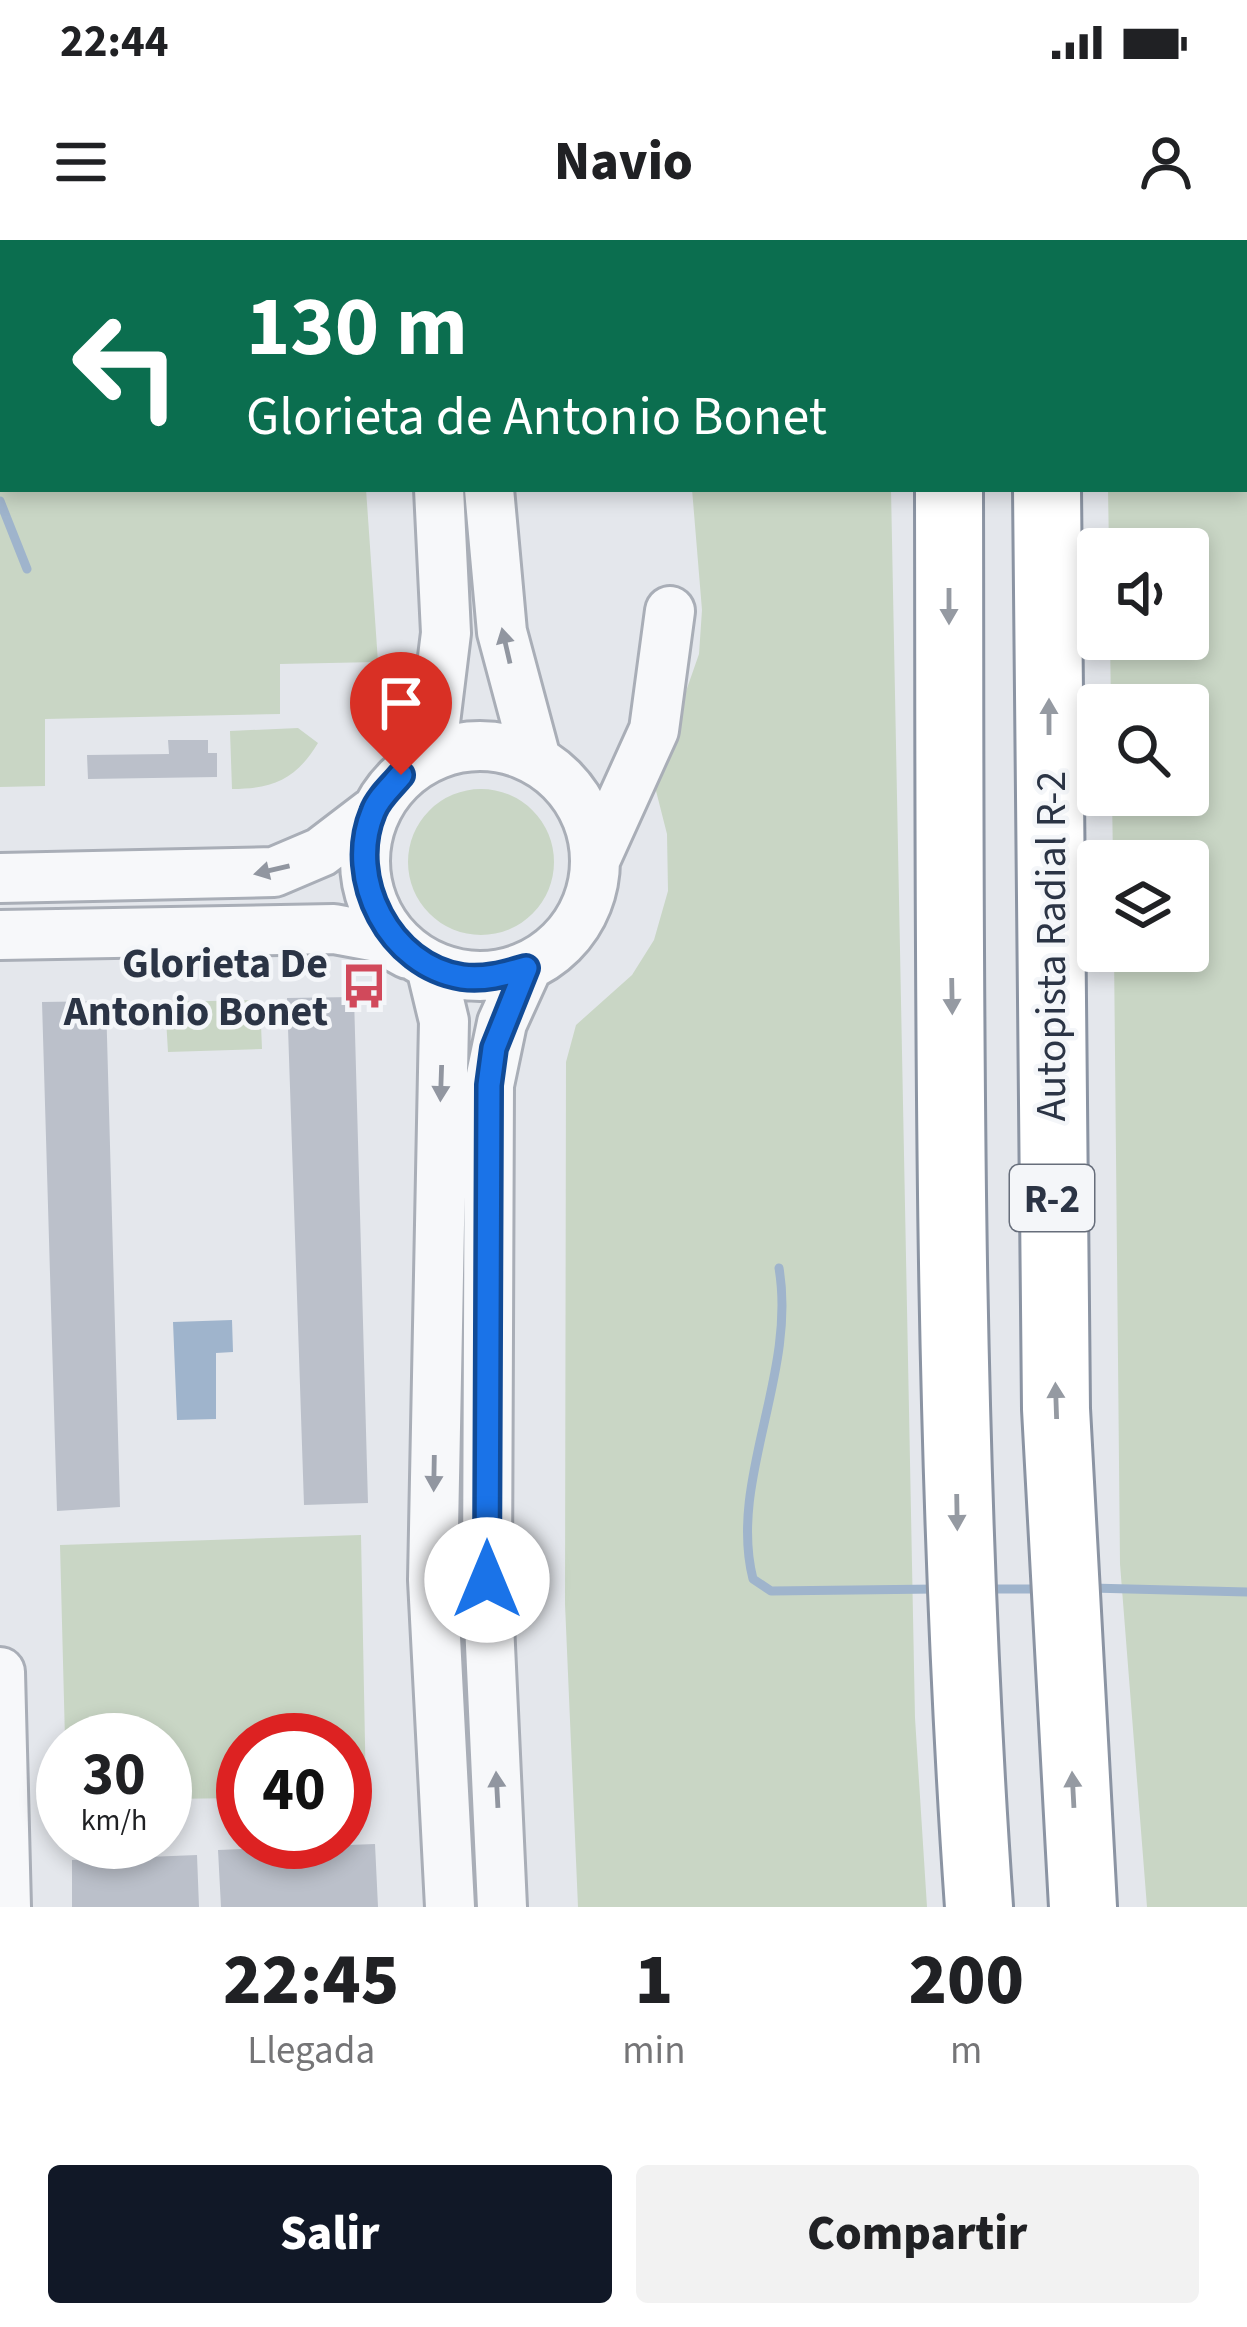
<!DOCTYPE html>
<html lang="es">
<style>
body{margin:0;font-family:"Source Sans 3",sans-serif;background:#f2f2f2;color:#202124;height:100vh;display:flex;flex-direction:column;font-size:45px;white-space:nowrap}
*{box-sizing:border-box;margin:0}
p{font-size:39px;color:#757577}
.icon{flex:none;width:66px;height:66px;fill:none;stroke:currentColor;stroke-width:2;stroke-linecap:round;stroke-linejoin:round}
.map{position:relative;height:1667px;overflow:hidden}
.drawer{display:flex;flex-direction:column;background:#fff;flex:1}
.drawer>*{flex:none}
.guide{position:absolute;left:0px;top:0px;width:1248px;height:252px;box-shadow:0 6px 18px #0003;background:#0b6e4f;color:#fff;overflow:hidden}
.controls{position:absolute;left:1077px;top:288px;display:grid;gap:24px}
.controls a{display:grid;place-items:center;width:132px;height:132px;border-radius:12px;background:#fff;box-shadow:0 6px 18px #0003;font-size:60px}
.speed{position:absolute;left:36px;top:1473px;display:flex;gap:24px;font-size:60px;font-weight:700;text-align:center}
.speed>*{display:grid;place-content:center;width:156px;height:156px;border-radius:50%;background:#fff;box-shadow:0 6px 18px #0003;line-height:1}
.speed small{font-size:30px;font-weight:400}
.speed .limit{border:18px solid #d22;background:#fff;color:#111}
.pin{position:absolute;display:grid;place-items:center;width:102px;height:102px;color:#fff;margin:-123px -51px;border-radius:50% 50% 50% 0;rotate:-45deg;box-shadow:0 0 12px #0007}
.pin .icon{rotate:45deg}
.me{position:absolute;width:132px;margin:-66px;rotate:0deg;stroke-linejoin:round;filter:drop-shadow(0 0 9px #0008)}
.turn{display:flex;align-items:center;gap:42px;height:252px;padding:0 48px;font-size:54px}
.turn .icon{width:156px;height:156px;stroke-width:2.5}
.turn b{display:block;font-size:84px;line-height:102px}
.eta{display:flex;justify-content:space-evenly;align-items:center;height:204px;text-align:center}
.eta b{font-size:72px;font-weight:800;line-height:84px}
.action{display:flex;gap:24px;margin-top:auto;padding:24px 48px}
.action a{flex:1;height:138px;border-radius:12px;background:#111827;color:#fff;font-size:48px;font-weight:800;line-height:138px;text-align:center}
.action a+a{background:#f2f2f2;color:#202124}
.status{display:flex;justify-content:space-between;align-items:center;height:84px;padding:0 60px;background:#fff;direction:ltr}
.status svg{height:33px;fill:currentColor}
header{display:flex;justify-content:space-between;align-items:center;height:156px;padding:0 48px;background:#fff;font-size:54px;font-weight:800}
.map>svg:first-child{display:block}
.green{fill:#c9d6c5}
.water{fill:#9fb4cc}
.lines{fill:none;stroke-linecap:round;stroke-linejoin:round}
.stream{stroke:#9fb4cc;stroke-width:9}
.building{fill:#bbc0ca}
.minor-casing{stroke:#a9aeb7;stroke-width:54}
.highway-casing{stroke:#8b94a3;stroke-width:72}
.minor{stroke:#f7f8fa;stroke-width:48}
.highway{stroke:#fff;stroke-width:66}
.oneway{fill:#959aa2}
.oneway2{fill:#9196a0}
.route-casing{stroke:#114b97;stroke-width:30}
.route{stroke:#1a73e8;stroke-width:21}
.labels{text-anchor:middle;stroke-width:9;stroke-linejoin:round;paint-order:stroke}
.shield{fill:#f4f6f9;stroke:#676e7b;stroke-width:3}
.shield-label{font-size:39px;font-weight:bold;fill:#2b3445}
.street-label{font-size:42px;fill:#2b3445;stroke:#f4f6f9}
.poi-label{font-size:42px;font-weight:bold;fill:#2b3445;stroke:#f4f6f9;text-anchor:end}
</style>
<div class="status"><b>22:44</b><svg viewBox="0 0 49 12"><path d="M0 12V9h3v3zM5 12V6h3v6zM10 12V3h3v9zM15 12V0h3v12zM26 1h20v11H26zM47 4h2v5h-2z"/></svg></div>
<header><svg class="icon" aria-label="menu" viewBox="0 0 24 24"><path d="M4 6h16M4 12h16M4 18h16"/></svg>Navio<svg class="icon" aria-label="person" viewBox="0 0 24 24"><circle cx="12" cy="8" r="4"/><path d="M4 21q1-7 8-7t8 7"/></svg></header>
<div class="map">
<svg width="1247" height="1667" viewBox="0 0 1247 1667">
<rect width="100%" height="100%" fill="#e4e7ec"/>
<path class="green" d="M0,0H338L3,3V249H366L378,422L280,424V474L45,479V546L0,547Z
M666,0H881V3H666Z
M1097,0H1247V1667H1147L1120,1324L1114,711H1188V621H1113L1112,555H1188V465H1111L1110,399H1188V309H1109L1108,249H1245V3Z
M692,249H891L915,1478L927,1667H578L565,1364L566,822L576,785L632,735L654,700L668,651L667,594L654,543L699,414L702,370Z
M298,488L318,503C296,539 274,549 232,549L230,491Z
M408 622a73 73 0 1 1 146 0a73 73 0 1 1-146 0Z
M260,760L262,809L168,812L165,762Z
M361,1295L366,1555H345V1500H243V1558L165,1559V1500H65L60,1305Z"/>
<path class="water" d="M232,1080L233,1112L216,1113V1179L177,1180L173,1082Z"/>
<g class="lines">
<path class="stream" d="M0,261L27,329
M779,1028C797,1134 728,1241 753,1339L771,1351L936,1349
M1091,1348L1247,1352
M989,1349H1044"/>
</g>
<path class="building" d="M168,500H208V513H217V537L88,539L87,515L169,514Z
M354,757L368,1263L304,1265L287,758Z
M106,761L120,1267L57,1271L42,762Z
M375,1604L378,1667H221L218,1610Z
M197,1615L199,1667H72V1620Z"/>
<g class="lines">
<g class="minor-casing">
<path id="minor" d="M412,0V3
M461,0L462,3
M489,249L502,392L536,519
M365 621a115 115 0 1 1 230 0a115 115 0 1 1-230 0Z
M431,515L446,393L439,249
M596,618L654,490L670,371
M0,638L274,632L321,612L372,573
M0,695L334,689L377,697L408,714
M431,727L444,781L433,1340L450,1667
M0,1432L6,1667
M502,1667L487,1340L489,845L502,783L527,728"/>
</g>
<g class="highway-casing">
<path id="highway" d="M942,0V3
M1040,0V3
M949,249C950,722 946,1195 979,1667
M1047,249L1056,1169L1083,1667"/>
</g>
<use href="#minor" class="minor"/>
<use href="#highway" class="highway"/>
</g>
<defs><path id="oneway-solid" d="M-6-.8H1V-3.2L6.5 0L1 3.2V.8H-6Z" transform="scale(3)"/></defs>
<g class="oneway">
<use href="#oneway-solid" transform="translate(949 366) rotate(90)"/>
<use href="#oneway-solid" transform="translate(1049 477) rotate(-90)"/>
<use href="#oneway-solid" transform="translate(952 756) rotate(89)"/>
<use href="#oneway-solid" transform="translate(1056 1161) rotate(-92)"/>
<use href="#oneway-solid" transform="translate(957 1272) rotate(89)"/>
<use href="#oneway-solid" transform="translate(1073 1550) rotate(-93)"/>
</g>
<g class="oneway2">
<use href="#oneway-solid" transform="translate(506 406) rotate(-103)"/>
<use href="#oneway-solid" transform="translate(272 630) rotate(167)"/>
<use href="#oneway-solid" transform="translate(441 843) rotate(92)"/>
<use href="#oneway-solid" transform="translate(434 1233) rotate(91)"/>
<use href="#oneway-solid" transform="translate(497 1550) rotate(-93)"/>
</g>
<g class="lines">
<g class="route-casing">
<path id="route" d="M401,535C392,546 378,558 373,572C345,639 390,726 462,737C485,740 505,734 526,728L494,808L489,845L487,1340"/>
</g>
<use href="#route" class="route"/>
</g>
<defs>
<g id="bus-bare" transform="scale(3.6)"><path d="M-5-6H5V4H4V6H2V4H-2V6H-4V4H-5ZM-3.5-4V0h7V-4ZM-3.5 1.2v1.5H-2V1.2ZM2 1.2v1.5H3.5V1.2Z" fill="#d1495b" stroke="#f4f6f9" stroke-width="2.5" paint-order="stroke"/></g>
</defs>
<g fill-rule="evenodd">
<use href="#bus-bare" x="364" y="746"/>
</g>
<g class="labels">
<rect class="shield" x="1010" y="925" width="84" height="66" rx="9"/>
<g class="shield-label">
<text x="1052" y="972">R-2</text>
</g>
<g class="street-label">
<text transform="translate(1050 706) rotate(-90)" y="15">Autopista Radial R-2</text>
</g>
<g class="poi-label">
<text x="328" y="737">Glorieta De<tspan x="328" dy="48">Antonio Bonet</tspan></text>
</g>
</g>
</svg>
<div class="controls">
<a><svg class="icon" aria-label="sound" viewBox="0 0 24 24"><path d="M4 9h4l5-4v14l-5-4H4zM17 9q2 3 0 6"/></svg></a>
<a><svg class="icon" aria-label="search" viewBox="0 0 24 24"><circle cx="10" cy="10" r="6"/><path d="M15 15l6 6"/></svg></a>
<a><svg class="icon" aria-label="layers" viewBox="0 0 24 24"><path d="M12 4l9 5-9 5-9-5zM3 14l9 5 9-5"/></svg></a>
</div>
<div class="speed"><div>30<small>km/h</small></div><div class="limit">40</div></div>
<div class="pin" style="left:401px;top:535px;background:#d93025"><svg class="icon" aria-label="arrive" viewBox="0 0 24 24"><path d="M6 21V4h12l-3 4 3 4H6"/></svg></div>
<svg class="me" style="left:487px;top:1340px" viewBox="-20 -20 40 40"><circle r="19" fill="#fff"/><path d="M0-13L10 11 0 6-10 11z" fill="#1a73e8"/></svg>
<div class="guide">
<div class="turn"><svg class="icon" aria-label="left" viewBox="0 0 24 24"><path d="M17 20v-9H6M10 6l-5 5 5 5"/></svg><div><b>130 m</b>Glorieta de Antonio Bonet</div></div>
</div>
</div>
<section class="drawer">
<div class="eta">
<div><b>22:45</b><p>Llegada</p></div>
<div><b>1</b><p>min</p></div>
<div><b>200</b><p>m</p></div>
</div>
<div class="action"><a>Salir</a><a>Compartir</a></div>
</section>
